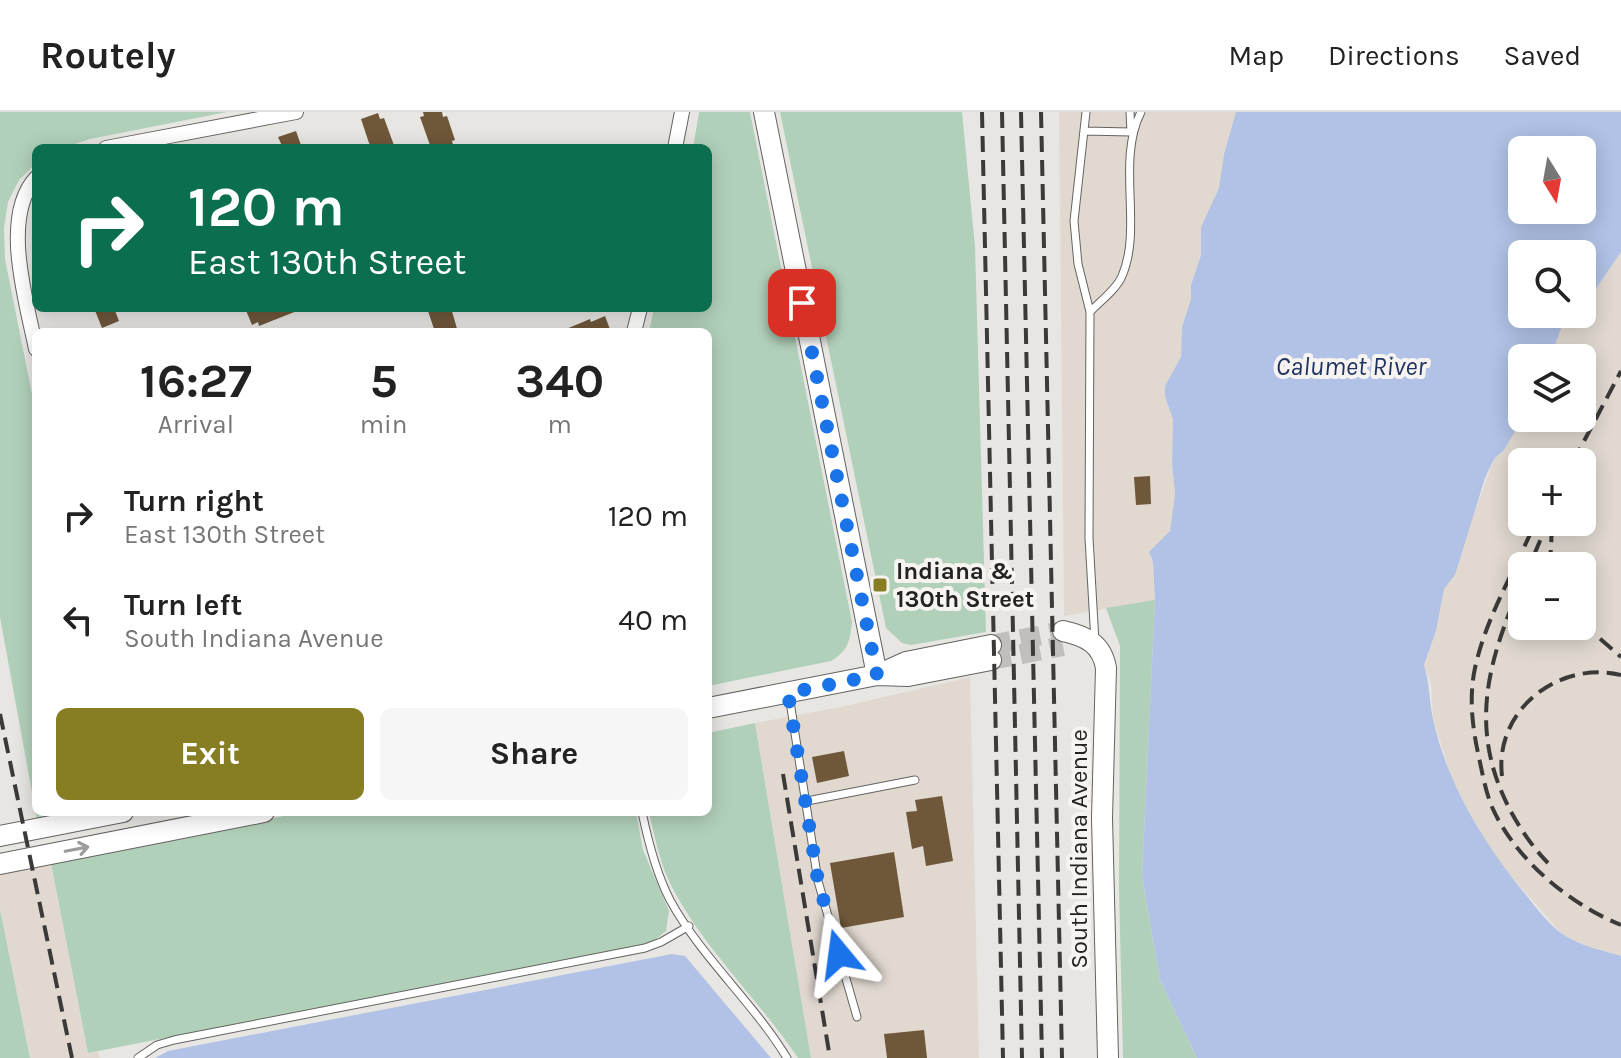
<!DOCTYPE html>
<meta charset="utf-8">
<style>
body{margin:0;font-family:Karla,sans-serif;background:#f6f6f6;color:#222;height:100vh;display:flex;flex-direction:column;font-size:30px;white-space:nowrap}
*{box-sizing:border-box;margin:0}
p{font-size:26px;color:#767676}
.icon{flex:none;width:44px;height:44px;fill:none;stroke:currentColor;stroke-width:2;stroke-linecap:round;stroke-linejoin:round}
.map{position:relative;flex:1;overflow:hidden}
.details{position:absolute;left:32px;top:216px;width:680px;height:488px;display:flex;flex-direction:column;background:#fff;border-radius:12px;box-shadow:0 4px 20px #0003}
.details>*{flex:none}
.hud{position:absolute;left:32px;top:32px;width:680px;height:168px;border-radius:12px;box-shadow:0 4px 20px #0003;background:#0b6e4f;color:#fff;overflow:hidden}
.needle{width:52px;rotate:169deg}
.buttons{position:absolute;left:1508px;top:24px;display:grid;gap:16px}
.buttons a{display:grid;place-items:center;width:88px;height:88px;border-radius:12px;background:#fff;box-shadow:0 4px 20px #0003;font-size:40px}
.pin{position:absolute;display:grid;place-items:center;width:68px;height:68px;color:#fff;margin:-34px;border-radius:16px;box-shadow:0 4px 12px #0006}
.me{position:absolute;width:88px;margin:-44px;rotate:344deg;stroke-linejoin:round;filter:drop-shadow(0 0 6px #0008)}
.turn{display:flex;align-items:center;gap:28px;height:168px;padding:0 24px;font-size:36px}
.turn .icon{width:104px;height:104px;stroke-width:2.5}
.turn b{display:block;font-size:56px;line-height:68px}
.eta{display:flex;justify-content:space-evenly;align-items:center;height:136px;text-align:center}
.eta b{font-size:48px;font-weight:700;line-height:56px}
.action{display:flex;gap:16px;margin-top:auto;padding:16px 24px}
.action a{flex:1;height:92px;border-radius:12px;background:#877e24;color:#fff;font-size:32px;font-weight:700;line-height:92px;text-align:center}
.action a+a{background:#f6f6f6;color:#222}
ul{padding:0;list-style:none}
li{display:flex;align-items:center;gap:24px;height:104px;padding:0 24px}
li div{flex:1}
li b{display:block;font-size:30px}
li em{font-style:normal}
header{display:flex;align-items:center;gap:48px;box-sizing:border-box;height:112px;padding:0 40px;background:#fff;border-bottom:2px solid #e0e0e0}
header strong{font-size:38px}
nav{display:flex;gap:44px;margin-inline-start:auto;font-size:28px}
.map>svg:first-child{display:block}
.built{fill:#e1d9d0;fill-rule:evenodd}
.green{fill:#b1d0b9}
.water{fill:#b1c2e6;fill-rule:evenodd}
.building{fill:#6f573a}
.lines{fill:none;stroke-linecap:round;stroke-linejoin:round}
.secondary-tunnel{stroke:#c1bfbc;stroke-width:20;stroke-dasharray:20 10;stroke-linecap:butt}
.service-casing{stroke:#656360;stroke-width:9}
.minor-casing{stroke:#656360;stroke-width:16}
.secondary-casing{stroke:#656360;stroke-width:22}
.service{stroke:#fff;stroke-width:7}
.minor{stroke:#fff;stroke-width:14}
.secondary{stroke:#fff;stroke-width:20}
.rail{stroke:#3b3a39;stroke-width:4;stroke-dasharray:16 8;stroke-linecap:butt}
.oneway{stroke:#9c9c9c}
.route{stroke:#1a73e8;stroke-width:14;stroke-dasharray:0 25.2}
.poi-dot{fill:#877e24;stroke:#f6f3f0;stroke-width:3}
.labels{text-anchor:middle;stroke-width:8;stroke-linejoin:round;paint-order:stroke}
.poi-label{font-size:24px;font-weight:bold;fill:#242322;stroke:#f6f3f0;text-anchor:start}
.street-label{font-size:24px;fill:#242322;stroke:#f6f3f0}
.water-label{font-size:26px;font-style:italic;fill:#203462;stroke:#f6f3f0}
</style>
<header>
<strong>Routely</strong>
<nav><a>Map</a><a>Directions</a><a>Saved</a></nav>
</header>
<div class="map">
<svg width="1621" height="946" viewBox="0 0 1621 946">
<rect width="100%" height="100%" fill="#e8e6e3"/>
<path class="built" d="M1059,0H1236L1224,42L1219,76L1201,115V143L1191,173V187L1182,215L1181,245L1165,274V285L1173,307L1172,352L1175,382L1170,419L1150,445L1153,450L1155,488L1064,504Z
M1621,140V844L1588,835L1562,822L1505,757L1477,717L1454,674L1433,606L1431,571L1424,553L1436,519L1444,477L1455,463L1459,442L1494,347L1504,338L1522,305L1582,306V246H1550L1563,211L1582,202V197ZM1522,350H1582V410H1522ZM1522,454H1582V514H1522Z
M970,565L979,946H811L755,611L845,594Z
M51,751L88,941L98,939L100,946H30L0,797V762Z"/>
<path class="green" d="M0,0H227L90,27L63,36H36V51L19,68L8,90L4,116L5,147L36,302V700H74L37,708L0,505Z
M699,0H750L852,510C850,529 848,539 831,549L708,574V220H649L654,196H708V36H693Z
M780,0H962L975,135L986,520L911,533L902,531L886,516Z
M1155,488L1142,764L1160,868L1197,946H1123L1119,776L1120,534L1106,496Z
M755,611L762,653L811,946H798C759,888 706,839 673,777C660,753 655,726 649,700H708V621Z
M304,700H636L643,738L669,799L666,819L651,831L88,941L51,751Z
M0,797L30,946H0Z"/>
<path class="water" d="M1236,0H1621V140L1582,197V142H1522V202H1578L1563,211L1550,246H1522L1521,309L1504,338L1494,347L1485,366L1455,463L1444,477L1436,519L1424,553C1430,572 1429,588 1433,607C1448,674 1483,730 1526,783C1537,797 1549,813 1564,823C1581,834 1601,838 1621,844V946H1197L1160,868L1142,764L1155,488L1153,450L1149,440L1170,419L1175,382L1172,352L1173,307L1165,285V274L1181,245L1182,215L1191,187V173L1201,143V115L1219,76L1224,42ZM1522,38H1582V98H1522Z
M672,842L685,844L771,946H155L168,939Z"/>
<path class="building" d="M423,0H442L443,5L447,4L455,28L452,29L454,36H431L420,5L424,4Z
M378,1L380,7L384,6L395,36H372L369,31L361,7Z
M296,19L302,36H283L278,25Z
M94,196H114L119,209L102,216Z
M245,196H302V197L259,214L258,210L252,213Z
M427,196H451L458,220H435Z
M605,204L611,220H559L590,207L591,210Z
M1150,364L1151,392L1136,393L1134,365Z
M844,639L849,664L817,671L812,645Z
M942,684L953,749L926,754L923,734L912,737L906,700L917,699L915,688Z
M894,740L904,805L841,816L830,751Z
M924,918L927,946H887L884,922Z"/>
<g class="lines">
<path class="secondary-tunnel" d="M991,533L1063,519
M991,548L1063,534"/>
<g class="service-casing">
<path id="service" d="M1086,0L1074,109L1078,152L1090,200L1089,426L1095,530
M1084,19L1131,20L1130,0
M1090,200C1099,190 1117,177 1122,164C1143,116 1116,49 1141,0
M789,583L818,769L857,905
M807,689L915,668
M642,700C648,729 656,761 670,788C701,845 753,890 787,946
M138,946L157,933L174,928L645,836L661,830L689,814"/>
</g>
<g class="minor-casing">
<path id="minor" d="M106,36L296,0
M675,36L682,0
M36,66C0,105 27,191 36,237
M634,220L640,196"/>
</g>
<g class="secondary-casing">
<path id="secondary" d="M764,0L877,563
M1063,519C1086,524 1102,532 1106,556L1102,706L1108,946
M884,560L906,550L991,533
M708,596L877,563L908,564L991,548
M0,724L123,700
M0,752L264,700"/>
</g>
<use href="#service" class="service"/>
<use href="#minor" class="minor"/>
<use href="#secondary" class="secondary"/>
<path class="rail" d="M982,0L1003,946
M1002,0L1022,946
M1021,0L1042,946
M1041,0L1062,946
M1573,350L1621,259
M1531,420C1512,463 1485,509 1475,556C1469,584 1472,613 1478,641C1482,659 1485,678 1492,695C1515,747 1569,792 1621,813
M1534,443L1548,410
M1550,454L1552,414
M1522,470C1488,549 1468,615 1509,696C1519,715 1533,736 1548,751
M1582,511L1621,545
M0,602L72,946
M783,662L830,946
M1502,664C1494,598 1559,548 1621,563"/>
</g>
<defs><path id="oneway-shaft" d="M-6 0H5M1.5-3L5.5 0L1.5 3" fill="none" stroke-width="1.6" stroke-linecap="round" stroke-linejoin="round" transform="scale(2)"/></defs>
<use class="oneway" href="#oneway-shaft" transform="translate(77 737) rotate(-11)"/>
<g class="lines">
<path class="route" d="M802,191L877,563L788,581L818,769L839,842"/>
</g>
<rect class="poi-dot" x="872" y="465" width="16" height="16" rx="4"/>
<g class="labels">
<g class="poi-label">
<text x="896" y="467">Indiana &amp;<tspan x="896" dy="28">130th Street</tspan></text>
</g>
<g class="street-label">
<text transform="translate(1079 737) rotate(-90)" y="8">South Indiana Avenue</text>
</g>
<g class="water-label">
<text x="1351" y="263">Calumet River</text>
</g>
</g>
</svg>
<div class="buttons">
<a><svg class="needle" viewBox="-14 -14 28 28"><path d="M0-13l5 13h-10z" fill="#e53935"/><path d="M0 13l5-13h-10z" fill="#767676"/></svg></a>
<a><svg class="icon" aria-label="search" viewBox="0 0 24 24"><circle cx="10" cy="10" r="6"/><path d="M15 15l6 6"/></svg></a>
<a><svg class="icon" aria-label="layers" viewBox="0 0 24 24"><path d="M12 4l9 5-9 5-9-5zM3 14l9 5 9-5"/></svg></a>
<a>+</a>
<a>−</a>
</div>
<div class="pin" style="left:802px;top:191px;background:#d93025"><svg class="icon" aria-label="arrive" viewBox="0 0 24 24"><path d="M6 21V4h12l-3 4 3 4H6"/></svg></div>
<svg class="me" style="left:839px;top:842px" viewBox="-20 -20 40 40"><path d="M0-17L14 15 0 8-14 15z" fill="#1a73e8" stroke="#fff" stroke-width="4"/></svg>
<div class="hud">
<div class="turn"><svg class="icon" aria-label="right" viewBox="0 0 24 24"><path d="M7 20v-9h11M14 6l5 5-5 5"/></svg><div><b>120 m</b>East 130th Street</div></div>
</div>
<section class="details">
<div class="eta">
<div><b>16:27</b><p>Arrival</p></div>
<div><b>5</b><p>min</p></div>
<div><b>340</b><p>m</p></div>
</div>
<ul>
<li><svg class="icon" aria-label="right" viewBox="0 0 24 24"><path d="M7 20v-9h11M14 6l5 5-5 5"/></svg><div><b>Turn right</b><p>East 130th Street</p></div><em>120 m</em></li>
<li><svg class="icon" aria-label="left" viewBox="0 0 24 24"><path d="M17 20v-9H6M10 6l-5 5 5 5"/></svg><div><b>Turn left</b><p>South Indiana Avenue</p></div><em>40 m</em></li>
</ul>
<div class="action"><a>Exit</a><a>Share</a></div>
</section>
</div>
